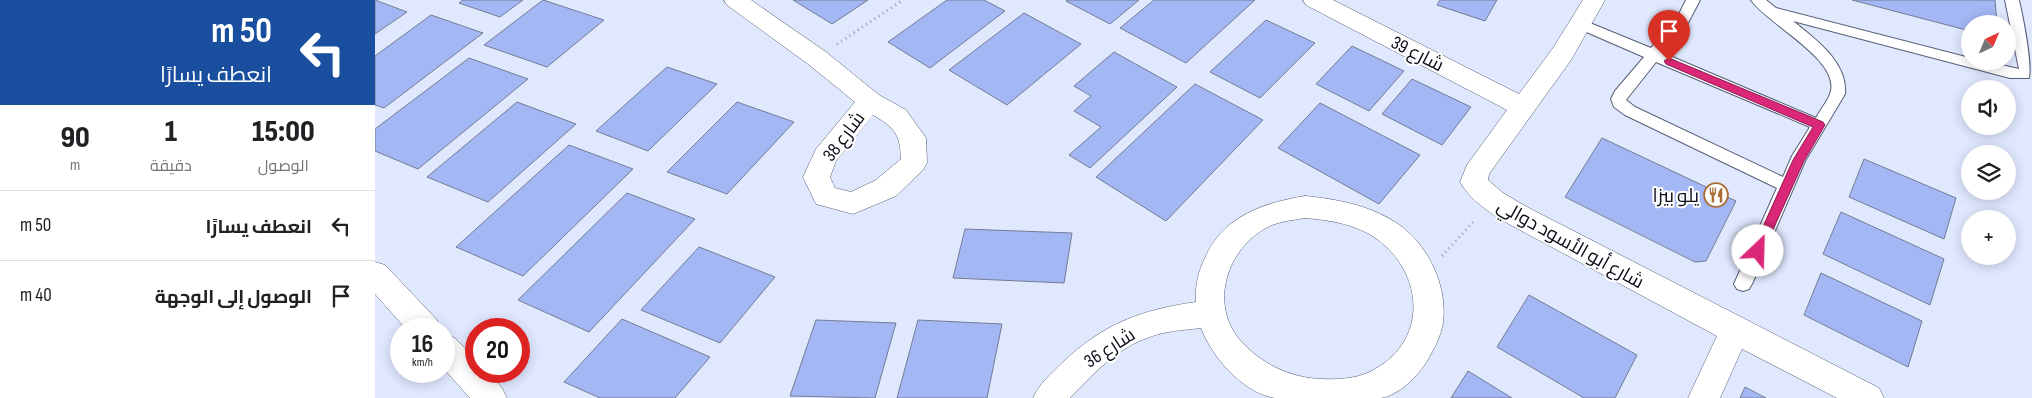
<!DOCTYPE html>
<html lang="ar">
<meta charset="utf-8">
<style>
body{margin:0;font-family:"Sofia Sans Condensed",Cairo,sans-serif;background:#f2f2f2;color:#202124;direction:rtl;height:100vh;display:flex;flex-direction:column;font-size:19px;white-space:nowrap}
*{box-sizing:border-box;margin:0}
p{font-size:16px;color:#757577}
.icon{flex:none;width:28px;height:28px;fill:none;stroke:currentColor;stroke-width:2;stroke-linecap:round;stroke-linejoin:round}
.map{position:relative;flex:1;overflow:hidden;direction:ltr}
.drawer{display:flex;flex-direction:column;background:#fff;width:375px}
.drawer>*{flex:none}
.top-card{background:#1a4fa0;color:#fff;overflow:hidden}
.needle{width:32px;rotate:44deg}
.tools{position:absolute;left:1586px;top:15px;display:grid;gap:10px}
.tools a{display:grid;place-items:center;width:55px;height:55px;border-radius:50%;background:#fff;box-shadow:0 2px 12px #0003;font-size:25px}
.speed{position:absolute;left:15px;top:318px;display:flex;gap:10px;font-size:25px;font-weight:700;text-align:center}
.speed>*{display:grid;place-content:center;width:65px;height:65px;border-radius:50%;background:#fff;box-shadow:0 2px 12px #0003;line-height:1}
.speed small{font-size:12px;font-weight:400}
.speed .limit{border:8px solid #d22;background:#fff;color:#111}
.pin{position:absolute;display:grid;place-items:center;width:42px;height:42px;color:#fff;margin:-51px -21px;border-radius:50% 50% 50% 0;rotate:-45deg;box-shadow:0 0 5px #0007}
.pin .icon{rotate:45deg}
.me{position:absolute;width:55px;margin:-28px;rotate:24deg;stroke-linejoin:round;filter:drop-shadow(0 0 4px #0008)}
.turn{display:flex;align-items:center;gap:18px;height:105px;padding:0 20px;font-size:22px}
.turn .icon{width:65px;height:65px;stroke-width:2.5}
.turn b{display:block;font-size:35px;line-height:42px}
.eta{display:flex;justify-content:space-evenly;align-items:center;height:85px;text-align:center}
.eta b{font-size:30px;font-weight:800;line-height:35px}
ul{padding:0;list-style:none}
li{display:flex;align-items:center;gap:15px;height:70px;padding:0 20px;border-top:1px solid #e0e0e0}
li div{flex:1}
li b{display:block;font-size:19px}
li em{font-style:normal}
main{display:flex;flex:1;min-height:0}
.map>svg:first-child{display:block}
.building{fill:#a3b7f4;stroke:#747c94}
.lines{fill:none;stroke-linecap:round;stroke-linejoin:round}
.service-casing{stroke:#575f76;stroke-width:2}
.minor-casing{stroke:#575f76;stroke-width:1}
.path{stroke:#979eaf;stroke-width:3;stroke-dasharray:1 4;stroke-linecap:butt}
.service{fill:#fff;fill-rule:evenodd}
.minor{fill:#fff;fill-rule:evenodd}
.route{fill:#db2777;stroke:#8e194d}
.labels{text-anchor:middle;stroke-width:4;stroke-linejoin:round;paint-order:stroke}
.street-label{font-size:19px;fill:#0a0d16;stroke:#fff}
.poi-label{font-size:19px;fill:#0a0d16;stroke:#fff;text-anchor:end}
</style>
<main>
<div class="map">
<svg width="1657" height="398" viewBox="0 0 1657 398">
<rect width="100%" height="100%" fill="#e0e8fe"/>
<path class="building" d="M0,0L32,12L0,34Z
M88,0H148L125,17L84,3Z
M168,0L229,20L172,67L109,45Z
M418,0H493L457,24Z
M572,0H609L630,11L555,68L513,42Z
M692,0H764L735,24L691,1Z
M779,0H880L811,63L745,28Z
M1065,0H1122L1110,21L1062,5Z
M1477,0H1620L1622,24H1595V31Z
M649,13L706,44L632,105L574,70Z
M56,15L108,33L9,108L0,105V56Z
M891,20L940,43L885,98L835,72Z
M977,46L1029,71L994,111L941,84Z
M739,52L802,87L715,168L694,155L726,127L699,111L716,96L699,86Z
M94,58L153,79L43,169L0,151V129Z
M292,67L342,84L273,151L221,131Z
M1037,79L1096,107L1067,145L1007,114Z
M820,84L888,120L791,221L721,177Z
M142,102L201,124L113,202L52,177Z
M362,102L419,122L352,194L292,172Z
M945,103L1045,155L1004,204L903,148Z
M1227,138L1361,201L1331,261L1320,262L1190,197Z
M194,145L258,169L148,276L81,247Z
M1489,159L1581,198L1569,239L1474,197Z
M252,193L320,219L214,332L143,300Z
M1466,212L1569,259L1555,305L1448,254Z
M590,229L697,233L689,283L578,278Z
M324,247L400,277L345,343L266,310Z
M1446,273L1547,321L1533,367L1429,315Z
M1154,295L1262,355L1240,398H1209L1122,347Z
M247,319L335,357L300,398H225L189,382Z
M441,320L521,323L500,398L415,396Z
M543,320L627,324L612,398H522Z
M1093,371L1137,398H1076Z
M1370,387L1391,398H1365Z"/>
<g class="lines">
<g class="service-casing">
<path id="service" d="M1311,0H1325L1314,21L1288,53L1441,118C1445,110 1452,102 1455,94C1468,61 1392,24 1376,0H1391L1401,8L1595,58V61H1609L1644,69L1630,0H1644C1648,18 1657,62 1654,78H1635L1418,21C1440,39 1473,62 1470,94L1430,161L1377,284L1374,289L1368,291L1362,289L1359,284L1402,188L1250,115L1239,107L1236,99L1240,91L1269,57L1200,27L1198,24L1200,21H1210L1276,48L1303,16ZM1281,62L1435,127L1417,156L1408,177L1260,107L1251,100Z"/>
</g>
<g class="minor-casing">
<path id="minor" d="M349,0H376L451,52L504,95L531,110L551,138L552,163L548,170L521,196L478,214L441,204L428,177L441,149L480,102L433,64L352,5ZM498,115C520,128 525,134 526,159L501,180L476,192L460,188L455,177L461,161Z
M928,0H958L1144,94L1178,48L1208,0H1230L1196,60L1114,174L1113,180L1128,193L1152,207L1504,388L1509,398H1462L1367,349L1345,398H1313L1342,336L1132,223C1114,212 1096,201 1085,182L1092,165L1132,110L931,5Z
M930,196C961,199 993,205 1020,222C1052,242 1073,285 1068,323C1066,336 1059,349 1052,361C1043,376 1024,395 1006,398C999,398 990,398 983,398C964,398 945,398 927,398C918,398 908,398 900,398C868,393 837,357 826,328C808,330 789,331 772,338C741,349 717,375 695,398H658C664,384 676,374 687,363C728,324 765,310 821,302C820,286 823,272 830,258C848,216 888,203 930,196ZM930,218C955,220 981,224 1002,239C1046,271 1054,334 1005,366C988,378 968,380 947,379C915,378 886,364 864,339C833,301 854,244 897,225C907,221 919,220 930,218Z
M0,262L10,265L62,320L66,329H31L0,294Z
M69,334L80,338L101,360V371H112L127,388L132,398H95L69,369Z"/>
</g>
<path class="path" d="M462,44L528,0
M1067,256L1100,220"/>
<use href="#service" class="service"/>
<use href="#minor" class="minor"/>
</g>
<path class="route" d="M1294,58L1448,122L1450,125L1429,161L1387,254H1379L1377,251L1418,160L1438,127L1291,64L1289,61Z"/>
<defs>
<g id="restaurant-ring" transform="scale(1.25)"><circle r="9.5" fill="#fff" stroke="#ac6d34" stroke-width="1.5"/><path d="M-5-6h1v4h1v-4h1v4h1v-4h1v5L-1.5 .5V6h-2V.5L-5-1ZM5-6V6H3V1.5H1.5Q1.5-4 5-6Z" fill="#ac6d34"/></g>
</defs>
<g fill-rule="evenodd">
<use href="#restaurant-ring" x="1341" y="195"/>
</g>
<g class="labels">
<g class="street-label">
<text transform="translate(1043 53) rotate(27)" y="7">شارع 39</text>
<text transform="translate(468 136) rotate(-53)" y="7">شارع 38</text>
<text transform="translate(1196 243) rotate(29)" y="7">شارع أبو الأسود دوالي</text>
<text transform="translate(734 347) rotate(-33)" y="7">شارع 36</text>
</g>
<g class="poi-label">
<text x="1324" y="202">يلو بيزا</text>
</g>
</g>
</svg>
<div class="tools">
<a><svg class="needle" viewBox="-14 -14 28 28"><path d="M0-13l5 13h-10z" fill="#e53935"/><path d="M0 13l5-13h-10z" fill="#757577"/></svg></a>
<a><svg class="icon" aria-label="sound" viewBox="0 0 24 24"><path d="M4 9h4l5-4v14l-5-4H4zM17 9q2 3 0 6"/></svg></a>
<a><svg class="icon" aria-label="layers" viewBox="0 0 24 24"><path d="M12 4l9 5-9 5-9-5zM3 14l9 5 9-5"/></svg></a>
<a>+</a>
</div>
<div class="speed"><div>16<small>km/h</small></div><div class="limit">20</div></div>
<div class="pin" style="left:1294px;top:61px;background:#d93025"><svg class="icon" aria-label="arrive" viewBox="0 0 24 24"><path d="M6 21V4h12l-3 4 3 4H6"/></svg></div>
<svg class="me" style="left:1383px;top:251px" viewBox="-20 -20 40 40"><circle r="19" fill="#fff"/><path d="M0-13L10 11 0 6-10 11z" fill="#db2777"/></svg>
</div>
<section class="drawer">
<div class="top-card">
<div class="turn"><svg class="icon" aria-label="left" viewBox="0 0 24 24"><path d="M17 20v-9H6M10 6l-5 5 5 5"/></svg><div><b>50 m</b>انعطف يسارًا</div></div>
</div>
<div class="eta">
<div><b>15:00</b><p>الوصول</p></div>
<div><b>1</b><p>دقيقة</p></div>
<div><b>90</b><p>m</p></div>
</div>
<ul>
<li><svg class="icon" aria-label="left" viewBox="0 0 24 24"><path d="M17 20v-9H6M10 6l-5 5 5 5"/></svg><div><b>انعطف يسارًا</b></div><em>50 m</em></li>
<li><svg class="icon" aria-label="arrive" viewBox="0 0 24 24"><path d="M6 21V4h12l-3 4 3 4H6"/></svg><div><b>الوصول إلى الوجهة</b></div><em>40 m</em></li>
</ul>
</section>
</main>
